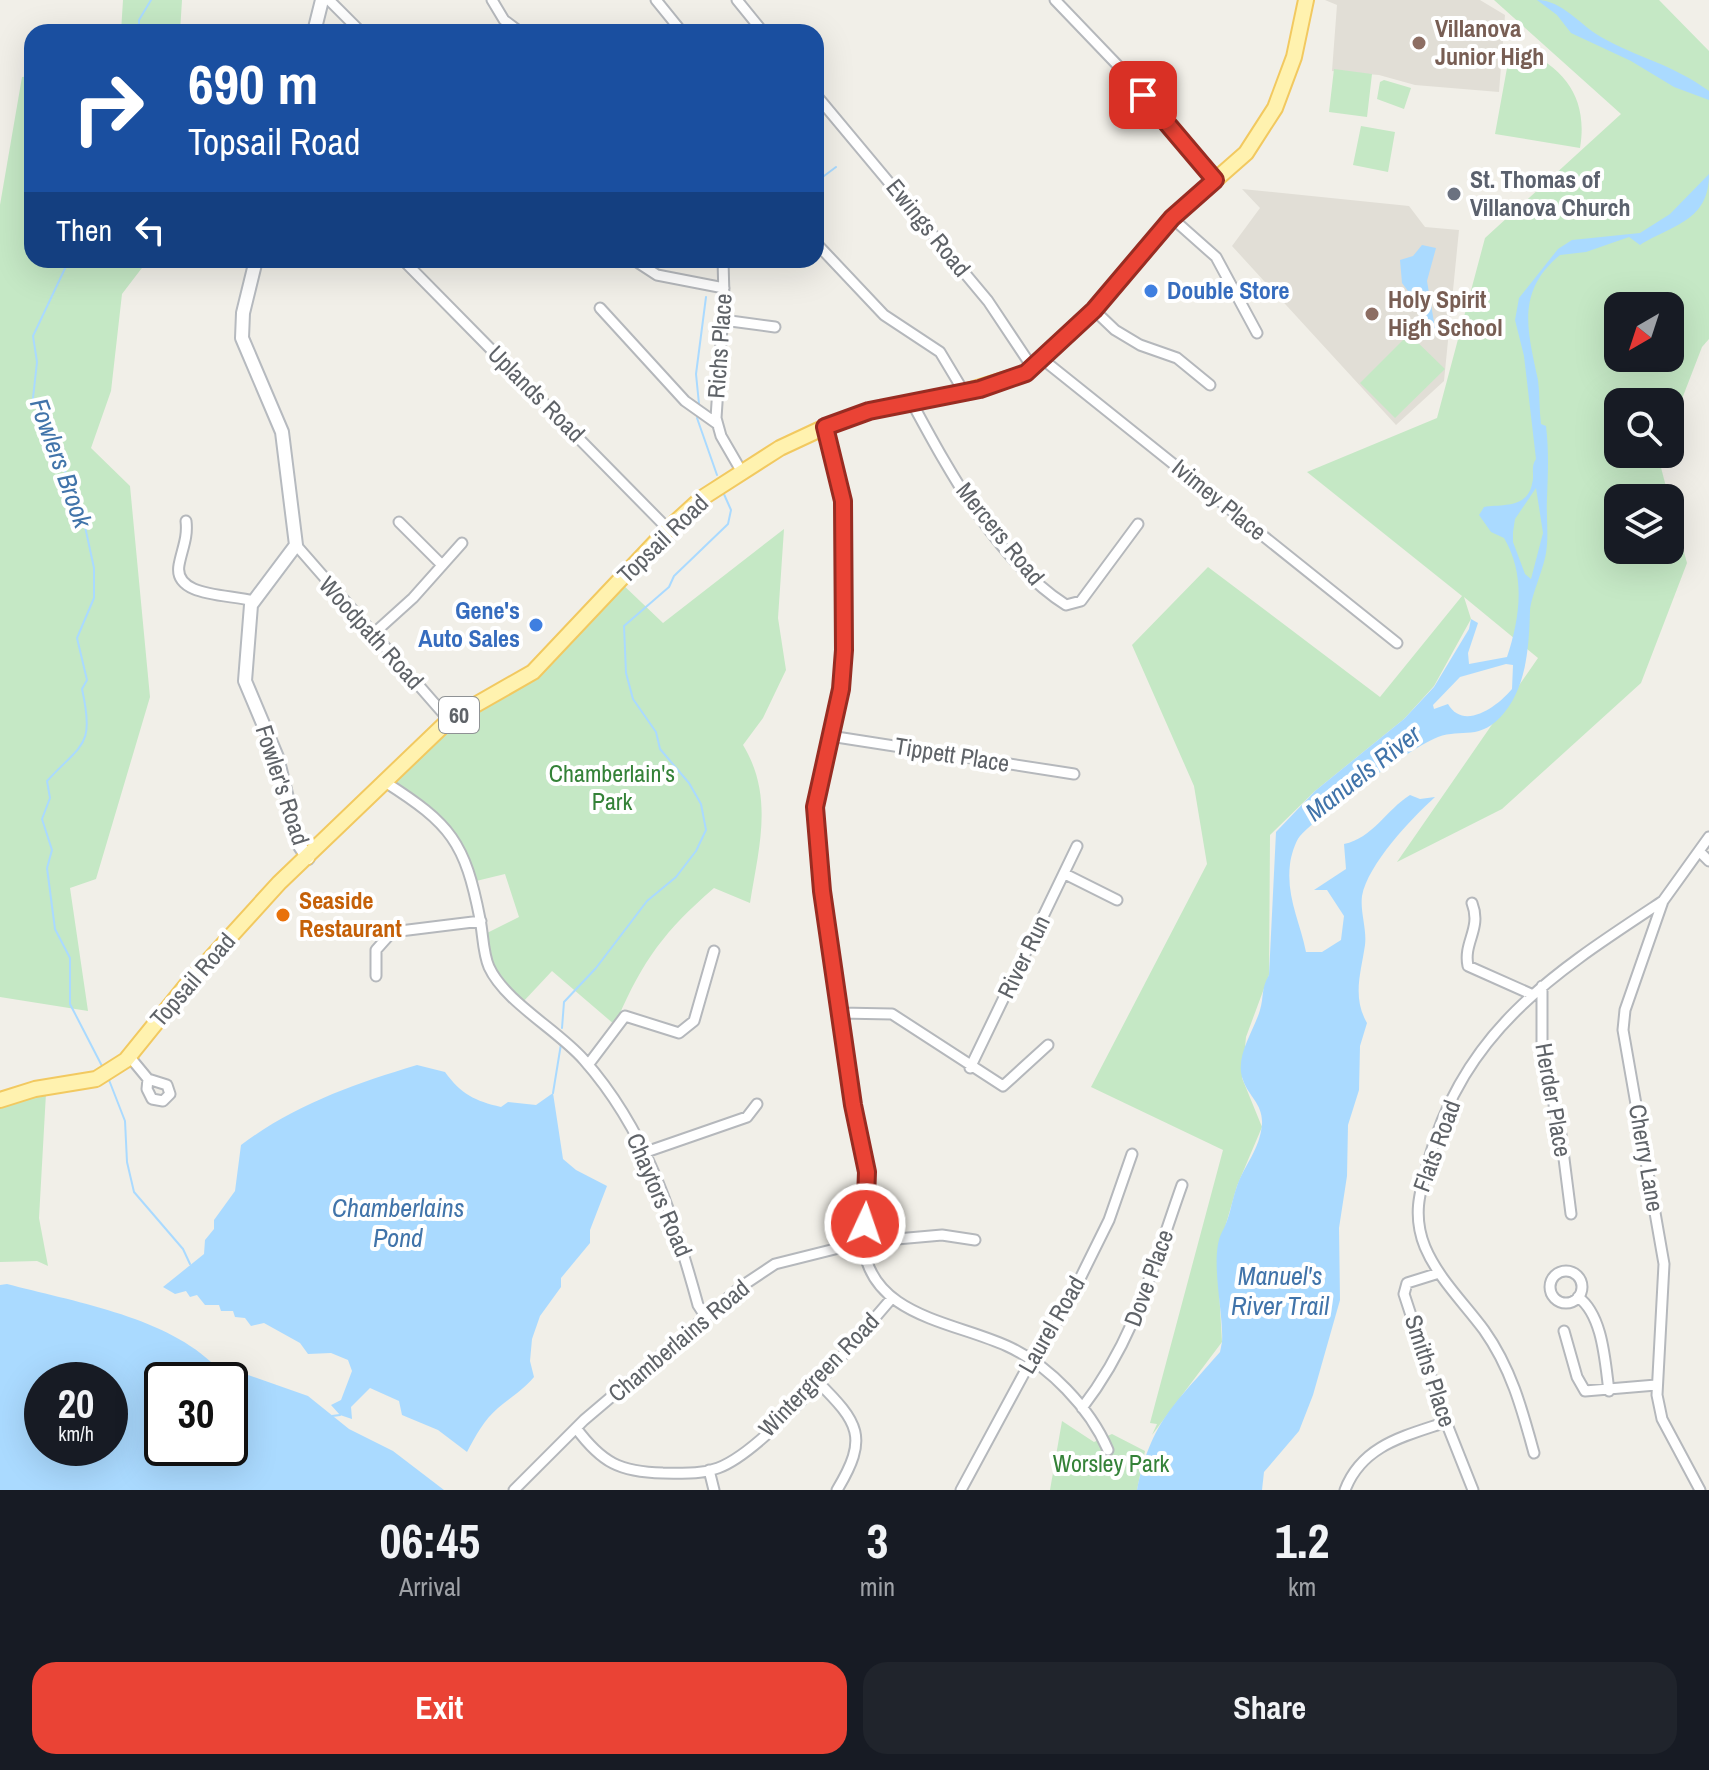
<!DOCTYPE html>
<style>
body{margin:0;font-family:"Archivo Narrow",sans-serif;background:#20242c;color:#f1f3f6;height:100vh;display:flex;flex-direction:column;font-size:30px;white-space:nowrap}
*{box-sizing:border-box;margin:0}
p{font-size:26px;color:#9ea1a6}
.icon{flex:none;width:44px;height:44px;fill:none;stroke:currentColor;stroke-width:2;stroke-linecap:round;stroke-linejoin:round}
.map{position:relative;height:1490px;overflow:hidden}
.drawer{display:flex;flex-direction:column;background:#171b24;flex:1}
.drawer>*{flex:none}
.top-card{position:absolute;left:24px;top:24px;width:800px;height:244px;border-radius:24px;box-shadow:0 8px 32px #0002;background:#1a4fa0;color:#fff;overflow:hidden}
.needle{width:52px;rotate:219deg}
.fabs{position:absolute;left:1604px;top:292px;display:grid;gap:16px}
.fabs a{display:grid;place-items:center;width:80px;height:80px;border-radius:16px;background:#171b24;box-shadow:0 8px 32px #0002;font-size:40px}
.speed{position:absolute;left:24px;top:1362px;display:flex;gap:16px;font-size:40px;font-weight:700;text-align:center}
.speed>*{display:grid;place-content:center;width:104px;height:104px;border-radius:50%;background:#171b24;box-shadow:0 8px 32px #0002;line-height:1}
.speed small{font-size:20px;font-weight:400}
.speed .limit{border:4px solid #111;border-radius:12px;background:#fff;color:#111}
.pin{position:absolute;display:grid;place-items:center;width:68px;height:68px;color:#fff;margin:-34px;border-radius:16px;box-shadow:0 4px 12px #0006}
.me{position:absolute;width:88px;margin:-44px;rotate:3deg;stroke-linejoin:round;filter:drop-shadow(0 0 6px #0008)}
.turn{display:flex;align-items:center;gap:28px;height:168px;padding:0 32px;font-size:36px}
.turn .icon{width:104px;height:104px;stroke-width:2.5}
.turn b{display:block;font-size:56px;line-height:68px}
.then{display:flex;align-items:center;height:76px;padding:0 32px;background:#0003;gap:16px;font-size:30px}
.eta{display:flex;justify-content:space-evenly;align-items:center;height:136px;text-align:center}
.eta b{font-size:48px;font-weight:700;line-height:56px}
.primary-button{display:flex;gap:16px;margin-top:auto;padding:16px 32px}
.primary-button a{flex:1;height:92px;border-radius:24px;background:#ea4335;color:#fff;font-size:32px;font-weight:700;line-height:92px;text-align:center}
.primary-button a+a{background:#20242c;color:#f1f3f6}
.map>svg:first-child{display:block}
.education{fill:#e1ded6}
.green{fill:#c5e8c5;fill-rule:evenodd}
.water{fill:#aadaff;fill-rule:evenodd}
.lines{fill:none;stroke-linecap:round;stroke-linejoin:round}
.stream{stroke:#aadaff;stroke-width:2}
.street-casing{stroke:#b5b8bc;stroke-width:13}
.secondary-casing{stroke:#b6babf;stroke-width:16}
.primary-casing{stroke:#f2c960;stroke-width:18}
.street{stroke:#fff;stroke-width:9}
.secondary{stroke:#fff;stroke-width:12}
.primary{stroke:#fff2af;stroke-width:14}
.route-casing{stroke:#982c22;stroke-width:20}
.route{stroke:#ea4335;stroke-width:14}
.education-dot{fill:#8d6e63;stroke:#fff;stroke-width:3}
.worship-dot{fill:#6b7280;stroke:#fff;stroke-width:3}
.shop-dot{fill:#3f7fe0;stroke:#fff;stroke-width:3}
.food-dot{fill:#e8710a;stroke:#fff;stroke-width:3}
.labels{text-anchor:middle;stroke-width:8;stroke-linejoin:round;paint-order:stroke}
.shield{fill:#fff;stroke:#8f9295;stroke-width:2}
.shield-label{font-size:22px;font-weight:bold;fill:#5f6368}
.education-label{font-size:24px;font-weight:bold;fill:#785e54;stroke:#fff;text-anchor:start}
.worship-label{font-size:24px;font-weight:bold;fill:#5b616d;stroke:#fff;text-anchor:start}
.street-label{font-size:24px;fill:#5f6368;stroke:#fff}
.shop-label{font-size:24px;font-weight:bold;fill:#366cbe;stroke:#fff;text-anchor:start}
.park-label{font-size:24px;fill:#348238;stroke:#fff}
.food-label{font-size:24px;font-weight:bold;fill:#c56008;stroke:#fff;text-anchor:start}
.water-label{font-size:26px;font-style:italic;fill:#4174aa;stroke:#fff}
</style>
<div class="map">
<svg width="1709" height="1490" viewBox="0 0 1709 1490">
<rect width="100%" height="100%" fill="#f1efe8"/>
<path class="education" d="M1325,0H1480L1505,15L1499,92L1415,85L1379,75L1332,71L1337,5Z
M1242,189L1409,206L1425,227L1459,230L1444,381L1396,425L1232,246L1260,208Z"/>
<path class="green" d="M123,0H182L180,32H121Z
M1494,0H1659L1709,51V339L1702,347L1670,430V402H1618V454H1661L1659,460L1669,498H1618V550H1670V501L1687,563L1641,683L1502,809L1397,862L1538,658L1464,597L1471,619L1434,686L1404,719L1315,791L1270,835L1269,975L1246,1037L1242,1078L1262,1127L1237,1186L1217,1255L1222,1342L1152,1435L1157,1424L1150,1423L1223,1150L1091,1087L1207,864L1194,786L1132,645L1208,567L1380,697L1462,596L1307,472L1437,418L1485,238L1621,114ZM1618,306H1670V358H1618Z
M1511,46C1561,62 1589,95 1580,148L1495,134Z
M1334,69L1372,74L1367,117L1329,112Z
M32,76V260H148L122,294L111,391L91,448L130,486L150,697L96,879L70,888L88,1011L0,997V205L22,77Z
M1384,80L1411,88L1404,109L1377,99L1380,82Z
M1361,126L1395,132L1388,172L1353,165Z
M1409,334L1445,369L1395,418L1360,383Z
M784,529L778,618L786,670L763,718L743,745C774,796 759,847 750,903L714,888C663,932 641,963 615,1025L552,971L522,1003L488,966L483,935L519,917L505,874L472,882L443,823L385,782L449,720L533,672L619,581L663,623Z
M46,1093L39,1218L48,1266L37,1261L0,1262V1107Z
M1062,1421L1094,1442L1112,1434L1145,1451L1137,1490H1050Z"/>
<path class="water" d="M1537,0C1562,0 1580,25 1601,37C1638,58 1672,64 1709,91V100L1674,87L1631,61L1571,33L1557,15Z
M1709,174C1709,221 1674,224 1640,245L1629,237L1586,252L1560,255C1515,292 1528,332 1538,380C1540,395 1539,409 1541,424L1546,426C1549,451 1548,473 1547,498C1546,517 1549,535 1546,553C1543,571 1531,596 1530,611C1529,645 1527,685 1504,713C1480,742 1462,728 1438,737C1410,748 1320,814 1300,836C1295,842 1291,856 1290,864C1286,897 1300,921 1306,952H1322L1341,940L1344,916L1327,890H1314L1346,869L1344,844C1373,838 1386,810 1410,795L1420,799L1435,797C1411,819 1368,864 1362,896C1360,912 1367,929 1365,945C1361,973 1352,997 1367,1023L1360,1046L1359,1090L1348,1125L1347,1176L1339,1228L1340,1300L1313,1395L1299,1431L1264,1472L1262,1490H1137C1151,1421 1175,1404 1220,1352L1222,1342C1224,1313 1209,1257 1222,1232C1230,1218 1231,1203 1237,1186C1245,1164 1260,1149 1262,1124C1263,1104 1249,1097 1243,1080C1234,1057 1254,1031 1260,1010C1264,997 1261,988 1269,975L1276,832L1315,791L1404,719L1434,687L1469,629L1471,619L1478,623L1468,653L1469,664L1507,657C1520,618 1526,575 1504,538L1491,532L1479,515L1484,507C1501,504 1527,509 1532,484C1535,474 1530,468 1536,459L1524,356L1515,320L1519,298L1558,249L1572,240L1640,233L1670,214ZM1536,488L1543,533L1531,579L1525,574L1513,542V532L1515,519ZM1506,664L1513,665L1512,689C1499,705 1464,732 1448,704L1434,709L1433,705L1460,677Z
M1422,245L1436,248L1427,281L1435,328L1428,329L1419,322V306L1402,283L1400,260L1413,256Z
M417,1065L445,1072C461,1094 475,1101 501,1107L508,1102L536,1105L553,1093L563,1159L576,1170L607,1186L590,1230V1243L561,1278V1287L540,1316L532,1339L530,1361L534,1377C522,1391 511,1397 498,1408C484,1420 476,1435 467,1452L438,1430L402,1415L399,1401L370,1388L351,1407L352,1419L340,1415L331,1405L341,1400L352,1371L348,1360L331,1353L308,1354L300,1343L264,1323L251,1326L245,1318L235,1317L233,1311H221L219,1305H205L197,1295L190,1297L186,1291L175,1294L163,1287L204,1254L205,1240L214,1229V1220L235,1191L241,1145C294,1105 354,1084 417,1065Z
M7,1284C71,1301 162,1316 211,1362L308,1396L349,1429L393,1451L444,1490H0V1285ZM110,1380V1448H42V1380ZM230,1380V1448H162V1380Z"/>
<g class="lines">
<path class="stream" d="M139,32V20L151,0
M816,182L836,167
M69,260L33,336L37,362L33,398L81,508L94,568V598L77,638L87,680L82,689C95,747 82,743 47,781L50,798L42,819L52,850L47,868L55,929L70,958V1004L102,1066
M699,404L696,374L706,297
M697,418L717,475
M562,1028L564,1002L596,968L647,901L676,877L696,851L706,830L701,804L689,783L660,749L656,732L633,699L626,673L624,626L669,587L674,576L728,524L731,510L723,492
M109,1080L125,1121L127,1162L134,1192L183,1249L190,1264
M553,1093L561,1044
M332,1416L340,1415"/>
<g class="street-casing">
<path id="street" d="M329,0L361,32
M492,0L504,20L520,32
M656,0L682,32
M737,0L763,32
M1055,0L1126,74L1215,180
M816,95L988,301L1032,367
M1172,218L1216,257L1257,333
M816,243L884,315L940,352L964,392
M403,260L668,529
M634,260L657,275L724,288
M723,260L724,297L716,418L721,436L743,474
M600,308L685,401L716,423
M1094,310L1115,330L1140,345L1177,358L1210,385
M723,320L775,327
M1041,358L1397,643
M911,401C949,471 997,561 1066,605L1081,601L1138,524
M186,521C188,538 182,549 179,565C173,598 232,594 253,601
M399,522L441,564
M296,545L449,720
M372,635L413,598L462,543
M830,736L1074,774
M385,782C451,824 465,842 480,919C483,934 483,954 489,967C505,1002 558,1030 584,1060C646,1130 674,1217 698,1305L705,1316
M1699,851L1709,861
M1065,874L1117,900
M1472,903C1482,929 1463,942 1468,966L1531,994
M376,976V950L392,932L481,921
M1542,986V1052L1561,1135L1571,1214
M840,1013L892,1014L1003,1086L1048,1045
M129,1056L148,1079L167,1085L170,1094L163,1101L152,1099L147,1089L148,1079
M588,1065L625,1016L679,1033L694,1021L714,951
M970,1068L1077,846
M646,1152L747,1117L757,1104
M975,1240L942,1235L863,1242C869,1316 952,1321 1007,1346C1049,1365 1090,1408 1108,1450
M1550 1287a16 16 0 1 1 32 0a16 16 0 1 1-32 0Z
M1439,1273L1407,1283L1404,1294L1446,1422L1473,1490
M1578,1297C1603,1315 1605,1362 1609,1391
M1564,1331L1577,1377L1585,1391L1656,1385
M817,1381C859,1423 869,1437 837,1490
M1082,1408C1136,1338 1153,1266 1182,1185
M576,1428C602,1463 620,1472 663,1473C682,1473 699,1475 718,1468C767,1450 855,1340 892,1298
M1534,1453C1522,1409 1511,1368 1484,1330C1464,1303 1438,1278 1425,1247C1412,1215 1420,1191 1429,1159C1465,1028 1557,971 1663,901
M709,1470L714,1490
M514,1490L584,1420L742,1286L775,1264L863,1242L867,1172L853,1105L822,891L815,807L841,689L844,650L843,501L825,427
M961,1490L1028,1366L1062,1315L1109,1220L1132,1154
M1345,1490C1362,1445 1405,1436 1446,1422
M1700,1490L1662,1419L1657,1395L1664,1264L1623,1030L1625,1010L1663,901L1709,837"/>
</g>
<g class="secondary-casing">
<path id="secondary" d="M314,32L322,0
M256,260L243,313L242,338L282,432L296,545L251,605L245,681L277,757L298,843L308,858"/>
</g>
<g class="primary-casing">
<path id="primary" d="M0,1100L35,1089L96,1079L126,1060L189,982L279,883L449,720L533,672L668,529L702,498L780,448L825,427L869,411L964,392L1026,373L1094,310L1172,218L1246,153L1275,108L1294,57L1306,0"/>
</g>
<use href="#street" class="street"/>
<use href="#secondary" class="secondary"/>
<use href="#primary" class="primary"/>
</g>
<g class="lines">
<g class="route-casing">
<path id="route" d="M865,1224L867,1172L853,1105L822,891L815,807L841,689L844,650L843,501L825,427L869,411L980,389L1026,373L1094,310L1172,218L1215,180L1143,95"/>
</g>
<use href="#route" class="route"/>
</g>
<g class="education-dot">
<circle cx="1419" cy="43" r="8"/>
<circle cx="1372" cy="314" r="8"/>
</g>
<circle class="worship-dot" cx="1454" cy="194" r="8"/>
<g class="shop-dot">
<circle cx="1151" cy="291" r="8"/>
<circle cx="536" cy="625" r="8"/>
</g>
<circle class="food-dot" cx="283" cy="915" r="8"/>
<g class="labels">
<rect class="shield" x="439" y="697" width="40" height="36" rx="6"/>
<g class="shield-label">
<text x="459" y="723">60</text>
</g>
<g class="education-label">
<text x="1435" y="37">Villanova<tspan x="1435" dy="28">Junior High</tspan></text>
<text x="1388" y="308">Holy Spirit<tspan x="1388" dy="28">High School</tspan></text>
</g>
<g class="worship-label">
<text x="1470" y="188">St. Thomas of<tspan x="1470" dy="28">Villanova Church</tspan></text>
</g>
<g class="street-label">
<text transform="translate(928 228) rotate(51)" y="8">Ewings Road</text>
<text transform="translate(720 346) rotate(-86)" y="8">Richs Place</text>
<text transform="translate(536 394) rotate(45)" y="8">Uplands Road</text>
<text transform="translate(1219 500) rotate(39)" y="8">Ivimey Place</text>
<text transform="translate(1000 534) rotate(51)" y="8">Mercers Road</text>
<text transform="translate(663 539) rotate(-44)" y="8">Topsail Road</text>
<text transform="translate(371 633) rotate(48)" y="8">Woodpath Road</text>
<text transform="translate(952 755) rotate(9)" y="8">Tippett Place</text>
<text transform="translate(282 785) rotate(72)" y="8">Fowler's Road</text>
<text transform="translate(1024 957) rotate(-64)" y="8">River Run</text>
<text transform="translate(193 980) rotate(-49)" y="8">Topsail Road</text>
<text transform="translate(1553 1100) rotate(80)" y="8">Herder Place</text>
<text transform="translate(1437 1146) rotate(-70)" y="8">Flats Road</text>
<text transform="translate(1646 1158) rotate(80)" y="8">Cherry Lane</text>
<text transform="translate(659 1195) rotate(67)" y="8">Chaytors Road</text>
<text transform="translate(1149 1278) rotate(-70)" y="8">Dove Place</text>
<text transform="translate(1052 1325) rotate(-60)" y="8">Laurel Road</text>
<text transform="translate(679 1341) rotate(-40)" y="8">Chamberlains Road</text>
<text transform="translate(1430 1371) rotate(72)" y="8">Smiths Place</text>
<text transform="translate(819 1375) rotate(-46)" y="8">Wintergreen Road</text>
</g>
<g class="shop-label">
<text x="1167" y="299">Double Store</text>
<text x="520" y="619" text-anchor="end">Gene's<tspan x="520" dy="28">Auto Sales</tspan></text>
</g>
<g class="park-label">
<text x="612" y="782">Chamberlain's<tspan x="612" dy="28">Park</tspan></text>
<text x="1111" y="1472">Worsley Park</text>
</g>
<g class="food-label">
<text x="299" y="909">Seaside<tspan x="299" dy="28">Restaurant</tspan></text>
</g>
<g class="water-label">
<text transform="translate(61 463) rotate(70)" y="9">Fowlers Brook</text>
<text transform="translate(1363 773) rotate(-38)" y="9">Manuels River</text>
<text x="398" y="1217">Chamberlains<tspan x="398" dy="30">Pond</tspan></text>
<text x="1280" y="1285">Manuel's<tspan x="1280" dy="30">River Trail</tspan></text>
</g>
</g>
</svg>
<div class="fabs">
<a><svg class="needle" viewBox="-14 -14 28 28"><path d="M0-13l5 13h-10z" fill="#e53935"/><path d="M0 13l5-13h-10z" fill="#9ea1a6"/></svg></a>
<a><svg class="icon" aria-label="search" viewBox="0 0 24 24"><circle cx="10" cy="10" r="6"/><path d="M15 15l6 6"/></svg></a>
<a><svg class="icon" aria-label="layers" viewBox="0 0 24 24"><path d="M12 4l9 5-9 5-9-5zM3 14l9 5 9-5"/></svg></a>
</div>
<div class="speed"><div>20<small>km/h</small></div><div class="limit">30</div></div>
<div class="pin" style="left:1143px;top:95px;background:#d93025"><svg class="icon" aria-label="arrive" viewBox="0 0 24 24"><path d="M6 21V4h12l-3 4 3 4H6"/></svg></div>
<svg class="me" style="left:865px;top:1224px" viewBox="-20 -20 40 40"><circle r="17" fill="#ea4335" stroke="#fff" stroke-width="3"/><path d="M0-11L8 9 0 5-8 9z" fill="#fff"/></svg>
<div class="top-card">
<div class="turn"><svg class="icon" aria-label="right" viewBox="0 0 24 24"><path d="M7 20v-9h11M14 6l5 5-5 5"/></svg><div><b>690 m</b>Topsail Road</div></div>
<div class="then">Then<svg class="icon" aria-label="left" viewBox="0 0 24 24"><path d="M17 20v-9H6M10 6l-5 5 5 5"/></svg></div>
</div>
</div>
<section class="drawer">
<div class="eta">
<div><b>06:45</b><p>Arrival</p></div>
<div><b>3</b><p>min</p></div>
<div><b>1.2</b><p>km</p></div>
</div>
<div class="primary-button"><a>Exit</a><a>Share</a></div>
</section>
